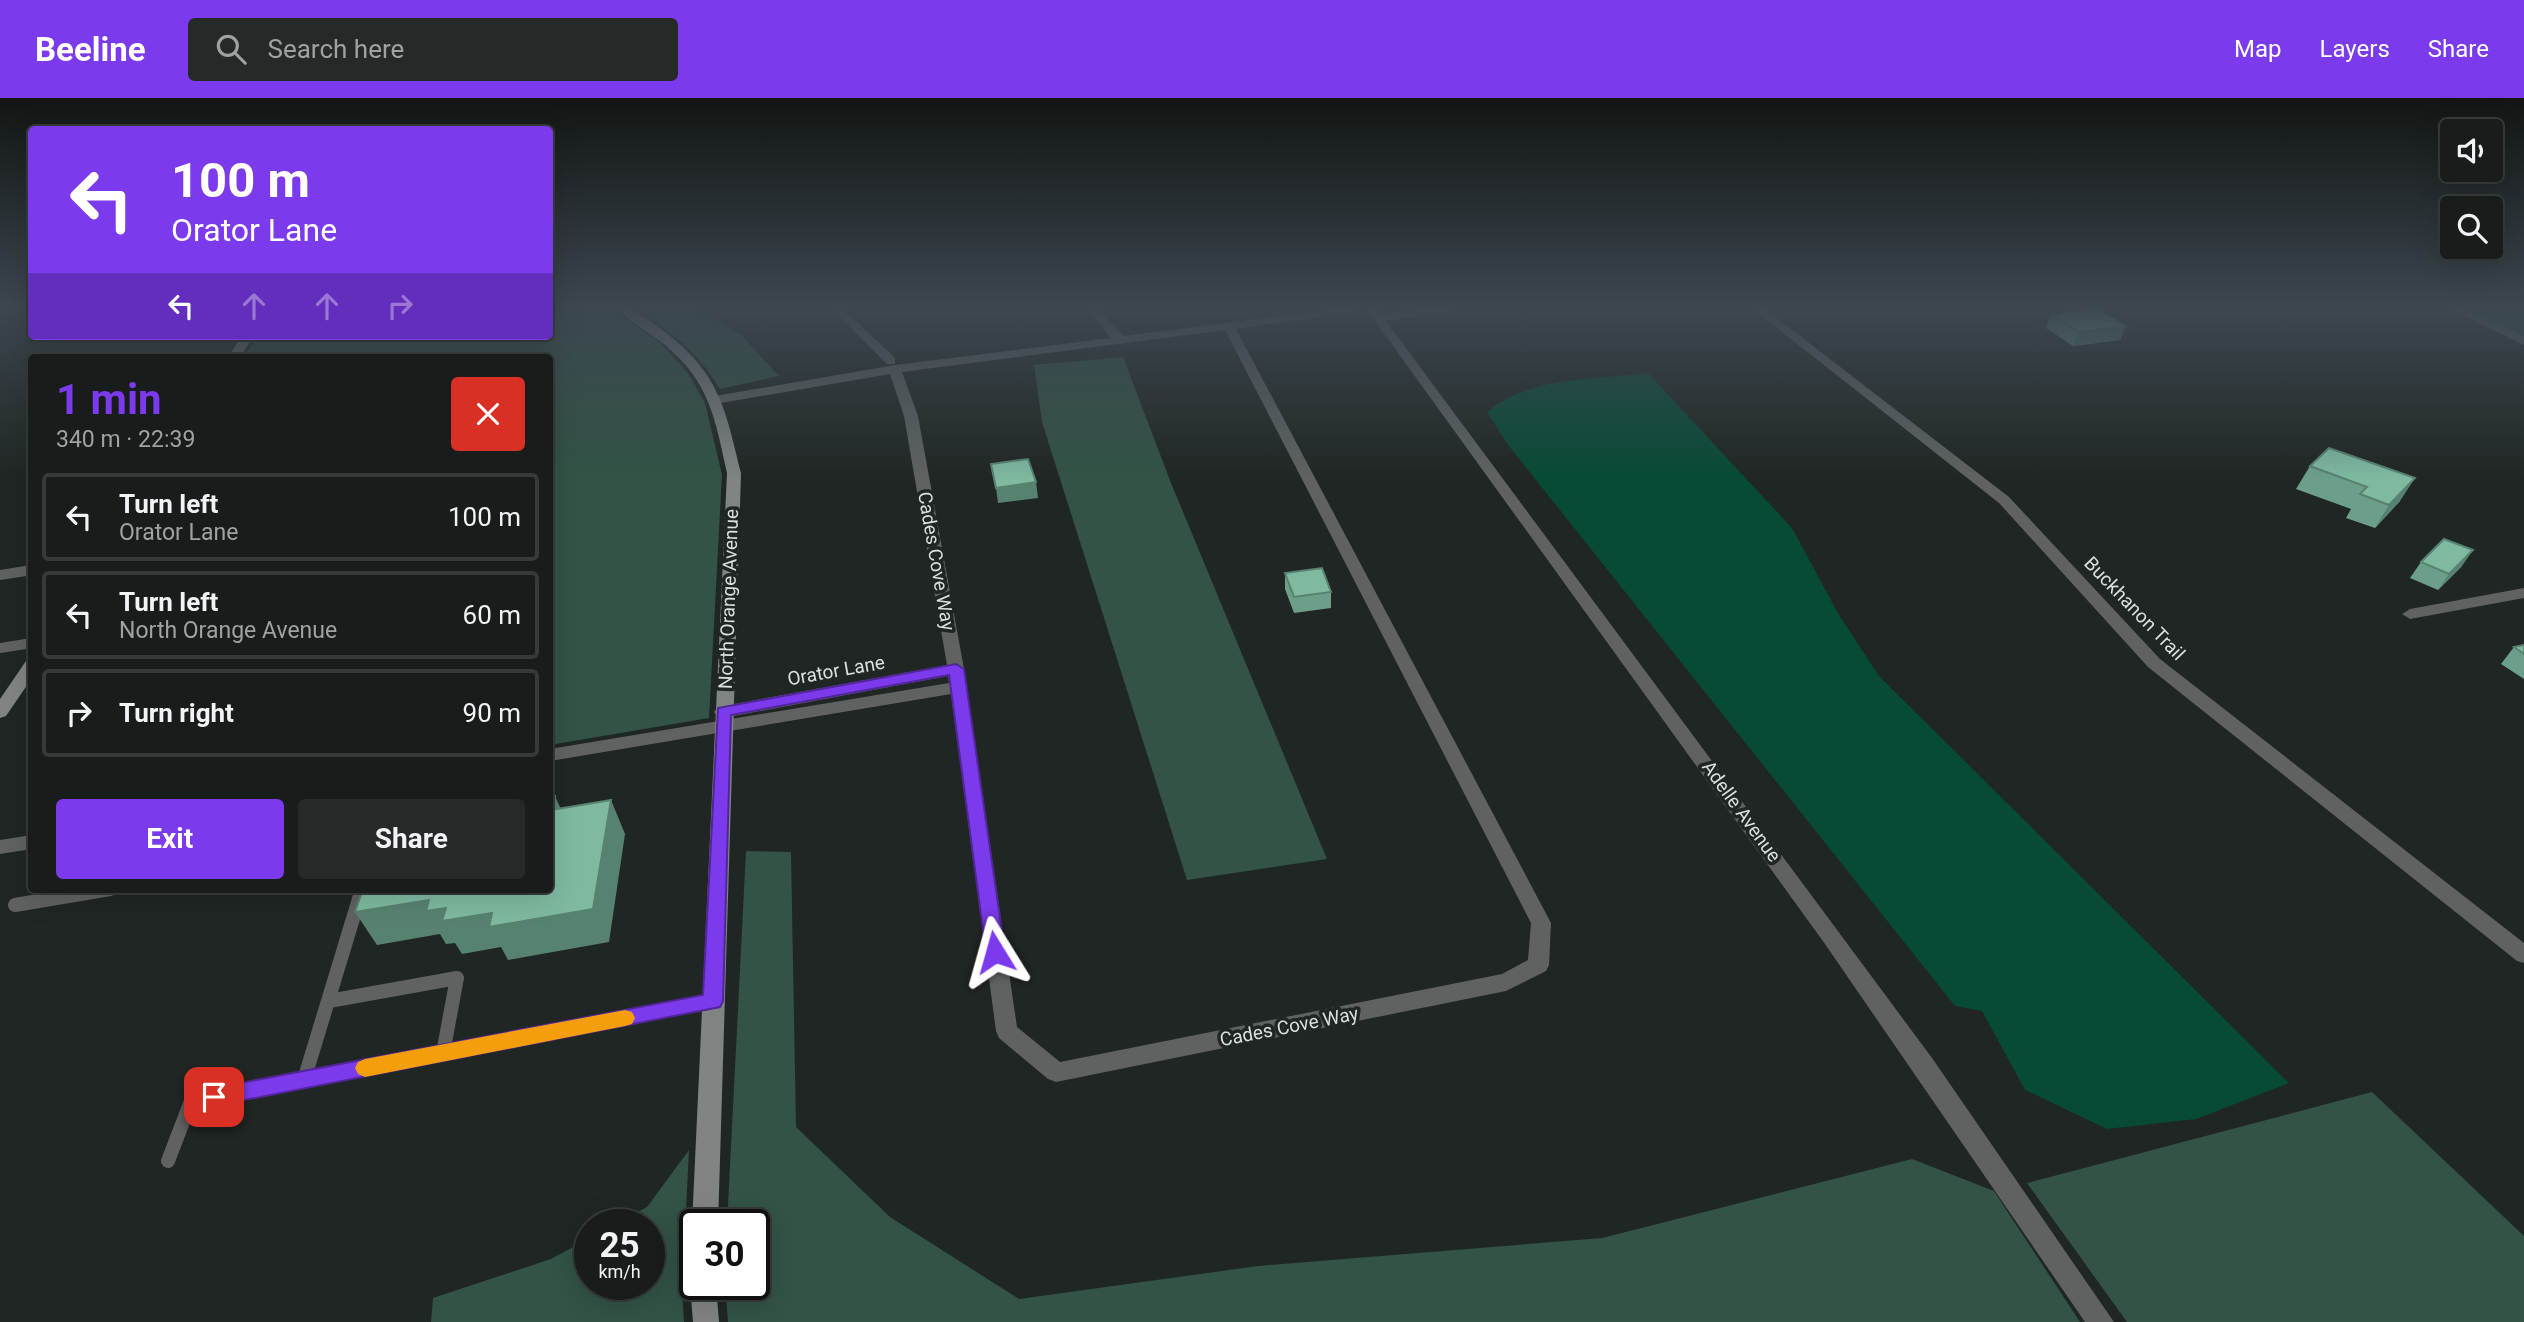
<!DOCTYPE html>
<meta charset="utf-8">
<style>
body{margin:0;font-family:Roboto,sans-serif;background:#252927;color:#f1f3f6;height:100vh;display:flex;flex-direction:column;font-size:26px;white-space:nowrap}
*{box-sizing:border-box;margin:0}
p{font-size:23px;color:#9fa1a2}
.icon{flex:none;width:38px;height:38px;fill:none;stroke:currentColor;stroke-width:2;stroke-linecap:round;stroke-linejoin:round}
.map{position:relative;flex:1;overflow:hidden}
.side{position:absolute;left:28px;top:256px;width:525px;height:539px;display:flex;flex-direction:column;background:#181c1a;border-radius:7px;box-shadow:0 7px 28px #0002,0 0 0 2px #363a39}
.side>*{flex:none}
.banner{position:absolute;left:28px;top:28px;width:525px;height:214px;border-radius:7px;box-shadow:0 7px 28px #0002,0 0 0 2px #363a39;background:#7c3aed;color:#fff;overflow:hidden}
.tools{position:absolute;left:2440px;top:21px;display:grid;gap:14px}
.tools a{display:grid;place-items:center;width:63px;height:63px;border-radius:7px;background:#181c1a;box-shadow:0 7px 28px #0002,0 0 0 2px #363a39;font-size:35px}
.speed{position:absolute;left:574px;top:1111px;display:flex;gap:14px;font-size:35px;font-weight:700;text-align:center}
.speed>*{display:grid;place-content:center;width:91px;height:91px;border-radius:50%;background:#181c1a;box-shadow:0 7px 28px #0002,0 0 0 2px #363a39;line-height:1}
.speed small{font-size:18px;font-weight:400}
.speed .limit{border:4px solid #111;border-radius:10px;background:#fff;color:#111}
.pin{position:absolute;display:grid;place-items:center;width:60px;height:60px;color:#fff;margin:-30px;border-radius:14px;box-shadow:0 4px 10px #0006}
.me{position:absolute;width:77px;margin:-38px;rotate:352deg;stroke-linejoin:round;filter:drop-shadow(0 0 5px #0008)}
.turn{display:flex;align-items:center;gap:24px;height:147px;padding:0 28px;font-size:32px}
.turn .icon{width:91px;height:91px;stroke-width:2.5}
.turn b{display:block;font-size:49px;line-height:60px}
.lanes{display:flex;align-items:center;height:66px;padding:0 28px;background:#0003;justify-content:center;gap:35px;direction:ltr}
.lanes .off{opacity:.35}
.round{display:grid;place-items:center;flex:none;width:74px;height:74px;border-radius:7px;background:#252927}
.summary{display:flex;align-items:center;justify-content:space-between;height:119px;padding:0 28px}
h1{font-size:42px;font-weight:700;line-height:52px;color:#7c3aed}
.button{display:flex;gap:14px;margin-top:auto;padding:14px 28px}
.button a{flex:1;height:80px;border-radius:7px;background:#7c3aed;color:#fff;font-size:28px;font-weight:700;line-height:80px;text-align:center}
.button a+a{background:#252927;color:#f1f3f6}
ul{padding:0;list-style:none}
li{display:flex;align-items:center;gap:21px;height:88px;margin:0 14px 10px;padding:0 14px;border:4px solid #363a39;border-radius:7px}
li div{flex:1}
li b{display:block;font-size:26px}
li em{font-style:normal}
header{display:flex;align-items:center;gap:42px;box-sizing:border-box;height:98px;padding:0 35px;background:#7c3aed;color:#fff}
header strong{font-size:33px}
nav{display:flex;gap:38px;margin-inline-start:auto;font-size:24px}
.search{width:490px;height:63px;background:#252927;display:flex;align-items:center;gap:18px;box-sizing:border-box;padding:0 24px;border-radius:7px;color:#9fa1a2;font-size:26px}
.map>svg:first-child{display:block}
.green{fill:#325345}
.water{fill:#074a36}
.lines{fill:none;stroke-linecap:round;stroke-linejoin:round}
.lane-far1{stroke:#5f6261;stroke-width:10}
.lane{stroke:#5f6261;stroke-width:14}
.street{fill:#5f6261;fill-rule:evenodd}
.secondary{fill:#808583;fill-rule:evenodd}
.wall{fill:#6c9f8a}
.shaded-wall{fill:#588270}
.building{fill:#7eb9a0;stroke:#588270;stroke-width:2}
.route{fill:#7c3aed;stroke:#51269a;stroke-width:2}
.slow{fill:#f59e0b}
.labels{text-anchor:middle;stroke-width:7;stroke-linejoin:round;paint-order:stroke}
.street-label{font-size:19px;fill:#dbdfdd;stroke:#202623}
</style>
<header>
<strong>Beeline</strong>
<div class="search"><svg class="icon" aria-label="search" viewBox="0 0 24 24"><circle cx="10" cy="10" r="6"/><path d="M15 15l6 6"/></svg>Search here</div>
<nav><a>Map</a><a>Layers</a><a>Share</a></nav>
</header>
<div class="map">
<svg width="2524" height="1224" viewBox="0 0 2524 1224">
<rect width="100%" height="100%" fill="#202623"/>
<path class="green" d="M550,211H611L659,244L688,275L705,305L722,377L709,620L550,647V259H244L258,238H550Z
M637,211H696L741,237L779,278L720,291C699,255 671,233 637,211Z
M2465,211H2524V239Z
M1123,259L1171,385L1327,761L1187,782L1042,324L1034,267Z
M746,753L791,754L796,1029L890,1119L1019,1201L1258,1168L1602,1140L1912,1061L1994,1093L2080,1224H728L725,1187L754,1186V1127H727Z
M2372,994L2524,1138V1224H2127L2027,1085Z
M689,1052L682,1191L684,1224H431L433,1200L551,1161L590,1140V1186H649V1127H614L647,1109Z"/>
<path class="water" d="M1648,275L1792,430L1839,517L1879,578L2289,985L2196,1021L2107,1031L2025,992L1982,913L1955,908L1508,347L1487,314C1529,278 1595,282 1648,275Z"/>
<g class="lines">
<path class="lane-far1" d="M0,477L32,472
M0,550L32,545"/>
<path class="lane" d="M15,807L110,791
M329,903L457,880L443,955
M304,982L362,791
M168,1063L191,1003L713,903"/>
<path class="street" d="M832,211H843L895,260V266H887Z
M1088,211H1099L1123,238L1338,211H1378L1382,216L1428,211H1458L1453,214L1386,223L1932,960L2114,1224H2085L1825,846L1367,212L1236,231L1551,825L1549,867L1546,873L1506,893L1056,984L1048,981L999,940L996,933L951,596L550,663V651L949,585L948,578L723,620L717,618L714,614L717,610L723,608L947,567L904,318L890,276L715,306L709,302L715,298L895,267L1111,240ZM1225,232L1531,825L1528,862L1502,876L1060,964L1017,929L964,571L918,318L902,274Z
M1753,211H1765L2009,399L2160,561L2524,845V865L2517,863L2148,569L1999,405Z
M2450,211H2464L2524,238V247Z
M2524,490V500L2410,521L2402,516L2410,511Z
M32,737V751L0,756V742Z"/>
<path class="secondary" d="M619,211C636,211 647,221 661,231C719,274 725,309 741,375L718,1127H695V1132L692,1127L727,375C715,321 710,284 665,247C651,235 629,224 619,211Z
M242,238H254L240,259H228Z
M32,562V580L6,618L0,620V601L26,563Z
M695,1177V1186H716L719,1224H693L690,1186Z"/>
</g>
<path class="wall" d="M2051,216L2126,228L2120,242L2073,248L2046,230Z
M2329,350L2400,403L2375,430L2346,420L2351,411L2296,391L2310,368Z
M2421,464L2462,468L2438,492L2410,480Z
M1285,475L1331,494V510L1294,515L1285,491Z
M2524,547V581L2501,566L2514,549Z"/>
<path class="shaded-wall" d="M2126,228L2120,242L2073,248L2079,234Z
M2415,380L2400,403L2375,430L2389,407Z
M1036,384L1038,400L998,405L996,390Z
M2473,452L2462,468L2438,492L2449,476Z
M555,698L570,731L551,712Z
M611,702L625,736L609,844L508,862L501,849L462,856L455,845L446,846L440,836L377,847L355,814Z"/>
<path class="building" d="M2098,211L2126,228L2079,234L2051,216Z
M2329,350L2415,380L2389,407L2360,396L2367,389L2310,368Z
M1028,361L1036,384L996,390L991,366Z
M2444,441L2473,452L2449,476L2421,464Z
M1322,470L1331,494L1294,499L1285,475Z
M2524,547V556L2514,549Z
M550,698H555L551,712L611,702L593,811L489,829L492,815L442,823L446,810L426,813L429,802L355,814L363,791H550Z"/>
<linearGradient id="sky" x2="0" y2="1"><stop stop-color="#121513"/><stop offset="0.55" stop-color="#3c4750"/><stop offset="1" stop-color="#3c4750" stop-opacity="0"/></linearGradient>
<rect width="2524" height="382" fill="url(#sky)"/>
<path class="route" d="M956,566L964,571L1005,854L1002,859H989L986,854L949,577L731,617L723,903L720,909L214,1008L206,1006L203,999L206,993L214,990L703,897L718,610Z"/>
<path class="slow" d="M625,912L632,914L635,920L632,926L625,928L365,979L358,976L355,970L358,964L365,961Z"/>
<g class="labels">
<g class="street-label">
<text transform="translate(937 463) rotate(80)" y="7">Cades Cove Way</text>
<text transform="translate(728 501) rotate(-88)" y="7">North Orange Avenue</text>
<text transform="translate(2135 510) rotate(46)" y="7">Buckhanon Trail</text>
<text transform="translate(836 572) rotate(-10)" y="7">Orator Lane</text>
<text transform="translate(1742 713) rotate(54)" y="7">Adelle Avenue</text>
<text transform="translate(1289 928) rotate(-11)" y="7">Cades Cove Way</text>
</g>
</g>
</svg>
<div class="tools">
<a><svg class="icon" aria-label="sound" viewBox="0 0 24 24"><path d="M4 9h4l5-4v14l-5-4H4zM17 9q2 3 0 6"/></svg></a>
<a><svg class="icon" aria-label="search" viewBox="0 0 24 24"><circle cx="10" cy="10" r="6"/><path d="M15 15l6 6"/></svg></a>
</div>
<div class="speed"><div>25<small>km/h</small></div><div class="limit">30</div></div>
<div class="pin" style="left:214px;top:999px;background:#d93025"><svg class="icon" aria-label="arrive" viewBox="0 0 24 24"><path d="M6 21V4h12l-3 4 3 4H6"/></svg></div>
<svg class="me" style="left:995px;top:854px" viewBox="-20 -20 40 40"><path d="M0-17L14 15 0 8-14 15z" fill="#7c3aed" stroke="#fff" stroke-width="4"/></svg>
<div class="banner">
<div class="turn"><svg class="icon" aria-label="left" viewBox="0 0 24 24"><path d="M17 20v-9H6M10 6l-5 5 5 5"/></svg><div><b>100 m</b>Orator Lane</div></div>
<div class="lanes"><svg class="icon" aria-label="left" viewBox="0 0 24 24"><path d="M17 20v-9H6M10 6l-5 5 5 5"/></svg><svg class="icon off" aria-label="ahead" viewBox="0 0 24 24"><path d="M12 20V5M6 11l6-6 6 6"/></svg><svg class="icon off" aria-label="ahead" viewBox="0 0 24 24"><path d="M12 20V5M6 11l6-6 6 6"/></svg><svg class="icon off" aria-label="right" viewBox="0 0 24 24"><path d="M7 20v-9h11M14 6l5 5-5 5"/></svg></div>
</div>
<section class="side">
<div class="summary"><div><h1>1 min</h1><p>340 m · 22:39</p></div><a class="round" style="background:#d93025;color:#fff"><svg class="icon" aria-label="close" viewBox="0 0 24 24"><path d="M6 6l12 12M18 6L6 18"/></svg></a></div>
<ul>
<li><svg class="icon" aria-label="left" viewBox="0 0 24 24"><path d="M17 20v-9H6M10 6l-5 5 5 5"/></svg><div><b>Turn left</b><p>Orator Lane</p></div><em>100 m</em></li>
<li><svg class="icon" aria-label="left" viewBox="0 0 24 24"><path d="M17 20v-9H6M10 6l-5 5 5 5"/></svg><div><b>Turn left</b><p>North Orange Avenue</p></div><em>60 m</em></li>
<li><svg class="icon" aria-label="right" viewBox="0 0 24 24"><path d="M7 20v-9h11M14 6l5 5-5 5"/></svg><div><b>Turn right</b></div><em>90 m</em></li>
</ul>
<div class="button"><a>Exit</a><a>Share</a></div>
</section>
</div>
